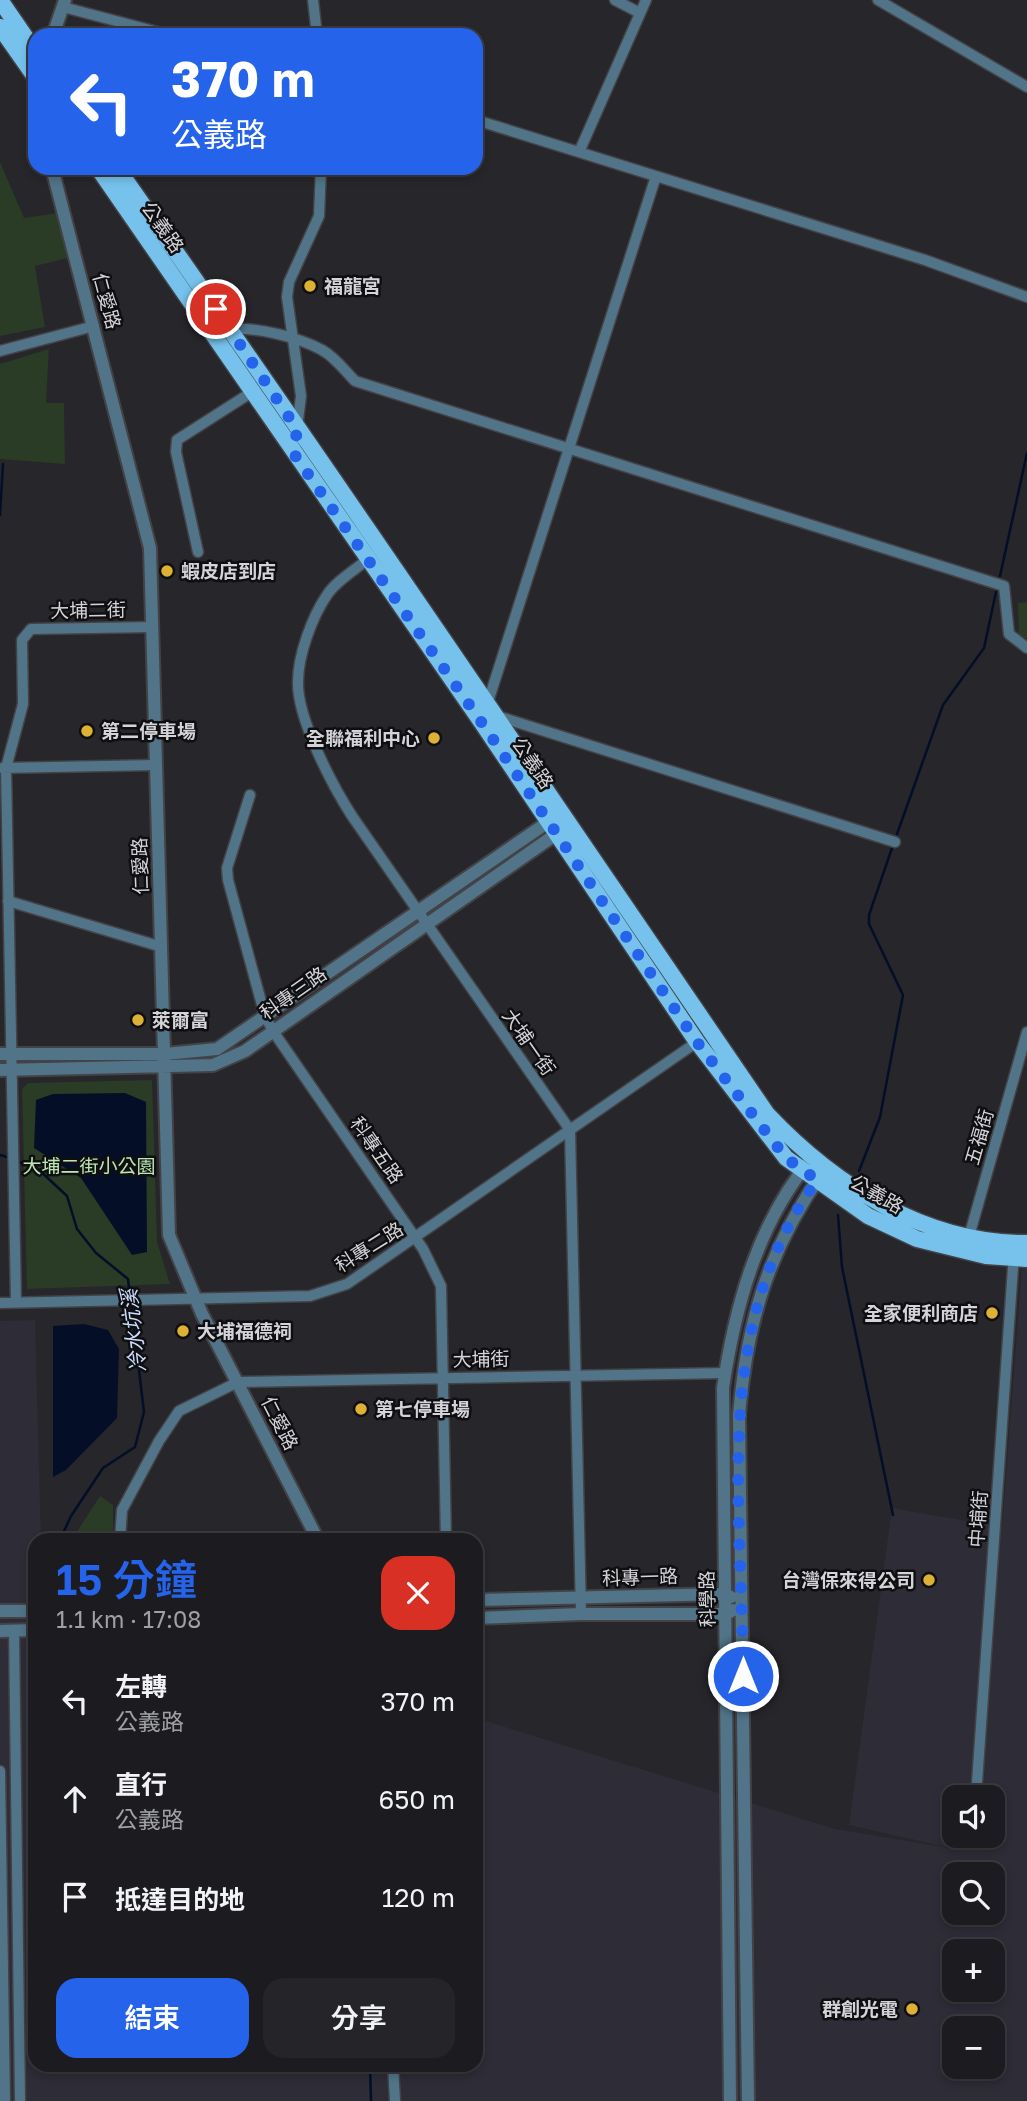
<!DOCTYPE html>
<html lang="zh-TW">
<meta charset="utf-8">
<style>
body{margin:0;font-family:"Golos Text","Noto Sans TC",sans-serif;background:#252529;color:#f1f3f6;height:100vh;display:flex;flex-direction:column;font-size:26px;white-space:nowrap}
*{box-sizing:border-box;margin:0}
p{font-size:23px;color:#a0a1a5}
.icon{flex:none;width:38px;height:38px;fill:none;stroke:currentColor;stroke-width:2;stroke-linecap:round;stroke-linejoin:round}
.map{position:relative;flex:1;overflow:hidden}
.sheet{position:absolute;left:28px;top:1533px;width:455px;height:539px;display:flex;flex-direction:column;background:#1c1c20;border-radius:21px;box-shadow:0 4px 10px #0003,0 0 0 2px #3a3a3e}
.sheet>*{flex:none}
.hud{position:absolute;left:28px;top:28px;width:455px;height:147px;border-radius:21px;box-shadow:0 4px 10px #0003,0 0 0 2px #3a3a3e;background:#2563eb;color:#fff;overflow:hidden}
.fabs{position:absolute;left:942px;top:1785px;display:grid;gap:14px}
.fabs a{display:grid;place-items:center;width:63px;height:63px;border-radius:14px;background:#1c1c20;box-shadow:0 4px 10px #0003,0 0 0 2px #3a3a3e;font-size:35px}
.pin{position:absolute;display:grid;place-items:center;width:60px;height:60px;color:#fff;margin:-30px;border:4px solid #fff;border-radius:50%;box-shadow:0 2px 7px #0007}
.me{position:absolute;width:77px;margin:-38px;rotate:0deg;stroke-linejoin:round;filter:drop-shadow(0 0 5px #0008)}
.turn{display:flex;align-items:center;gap:24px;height:147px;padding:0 28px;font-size:32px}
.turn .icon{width:91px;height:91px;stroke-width:2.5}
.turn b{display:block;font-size:49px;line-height:60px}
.round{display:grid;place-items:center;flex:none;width:74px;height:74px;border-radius:21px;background:#252529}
.head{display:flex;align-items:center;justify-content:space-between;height:119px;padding:0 28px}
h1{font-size:42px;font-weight:600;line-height:52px;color:#2563eb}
.action{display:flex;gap:14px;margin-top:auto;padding:14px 28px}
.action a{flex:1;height:80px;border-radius:21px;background:#2563eb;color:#fff;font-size:28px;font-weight:600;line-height:80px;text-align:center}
.action a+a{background:#252529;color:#f1f3f6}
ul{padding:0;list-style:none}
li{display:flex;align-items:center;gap:21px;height:98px;padding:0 28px}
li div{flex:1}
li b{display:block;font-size:26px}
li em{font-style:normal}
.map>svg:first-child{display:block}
.built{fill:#2d2c37;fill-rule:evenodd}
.green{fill:#2a3b26}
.water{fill:#040f27}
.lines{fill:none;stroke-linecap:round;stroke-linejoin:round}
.stream{stroke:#040f27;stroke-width:2.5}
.minor-casing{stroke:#424247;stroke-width:13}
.tertiary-casing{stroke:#424247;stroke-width:16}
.primary-casing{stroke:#424247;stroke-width:19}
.minor{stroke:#517488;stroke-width:10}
.tertiary{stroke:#517488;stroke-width:12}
.primary{stroke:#76c2ec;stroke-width:16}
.route{stroke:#2563eb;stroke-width:12;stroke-dasharray:0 21.6}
.poi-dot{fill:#ddb133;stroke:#0f0f12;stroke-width:2.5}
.labels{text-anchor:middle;stroke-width:5;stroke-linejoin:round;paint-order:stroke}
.street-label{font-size:19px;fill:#d4d3d7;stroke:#0f0f12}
.poi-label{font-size:19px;font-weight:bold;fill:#d4d3d7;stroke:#0f0f12;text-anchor:start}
.park-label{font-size:19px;fill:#bce7b3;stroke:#0f0f12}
.water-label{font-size:21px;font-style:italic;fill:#caddfe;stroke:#0f0f12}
</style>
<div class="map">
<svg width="1027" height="2101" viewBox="0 0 1027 2101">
<rect width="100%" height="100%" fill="#26262b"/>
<path class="built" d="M1022,1265H1027V2101H0V1321L35,1320L41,1540H35V2065H476V1718L835,1829L955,1849L849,1825L892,1508L1002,1527ZM954,1797H992V1836H954ZM954,1874H992V1913H954ZM954,1951H992V1990H954ZM954,2028H992V2067H954Z"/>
<path class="green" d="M0,162L24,218L58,213L72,257L35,266L45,327L0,336Z
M49,349L46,403H64L65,464L0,459V364Z
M1027,602V638L1019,639L1018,603Z
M152,1080L157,1242L170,1284L27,1289L22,1089L28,1083Z
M100,1496L113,1505V1540H76L78,1530Z
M31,1751L35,1753V1916H31Z"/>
<path class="water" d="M125,1093L146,1102L147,1252L132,1255L81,1178L34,1148L36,1100L53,1094Z
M84,1324L108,1330L119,1349L117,1418L66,1470L53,1477V1326Z"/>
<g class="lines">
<path class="stream" d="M0,515L3,464
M1000,576L1027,453
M897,834L943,705L984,648L996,592
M0,1155L10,1158
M16,1161L38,1169L67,1196L77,1229L96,1253L128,1279L144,1412L135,1447L103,1468L71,1516L60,1540
M859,1171L880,1117L903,995L869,924V915L892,848
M838,1215L842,1267L893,1515
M370,2065L371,2101"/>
<g class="minor-casing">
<path id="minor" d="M313,0L317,35
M615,0L640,13
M878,0L1027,87
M63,7L169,35
M476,120L925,260L1027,297
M580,150L646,0
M230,329C257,327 298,337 322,350C335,357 345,371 355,381L1004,586L1009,634L1027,648
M0,351L94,326
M294,453L301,396L287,297L289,282L319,216L321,168
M198,552L176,452L177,440L252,392
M368,559C355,570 336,581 327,595C312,617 298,655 298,682C297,718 332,785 352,816L570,1130L581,1614
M487,705L656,176
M494,715L895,842
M2,768L155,765
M250,795L227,868L228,880L265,1016L273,1031L423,1249L441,1286L446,1540
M8,901L162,947
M968,1240L1027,1032
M16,1302L6,768L23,704L22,640L31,629L153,627
M0,1303L310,1296L347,1284L697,1042
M120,1540L122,1510L159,1441L179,1411L238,1382L725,1373
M14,1630L20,2101
M0,1771L5,2101
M976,1797L1014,1253
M393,2065L395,2101"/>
</g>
<g class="tertiary-casing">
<path id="tertiary" d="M53,35L65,0
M52,168L150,548L169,1235L202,1314L318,1540
M0,1054H165L217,1049L554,818
M0,1070L213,1065L245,1051L562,830
M476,1600L725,1594L731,1597
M0,1611H35
M476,1618L581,1614H726L733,1610
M0,1631L35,1630
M730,2101L723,1388C735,1306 758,1222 812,1158
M748,2101L739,1415C747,1321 768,1251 822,1173"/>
</g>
<g class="primary-casing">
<path id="primary" d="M0,0L35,51
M0,27L35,77
M98,168L482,723L697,1042L786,1158L868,1216L917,1239L986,1256L1027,1259
M117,168C337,481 551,798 767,1114C835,1186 926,1244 1027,1243"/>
</g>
<use href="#minor" class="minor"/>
<use href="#tertiary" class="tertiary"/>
<use href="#primary" class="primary"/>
</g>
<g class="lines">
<path class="route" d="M216,309L297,429L294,454L482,723L697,1042L786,1158L817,1180C710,1328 743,1505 743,1676"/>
</g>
<g class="poi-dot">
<circle cx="310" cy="286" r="7"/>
<circle cx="167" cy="571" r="7"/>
<circle cx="87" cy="731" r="7"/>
<circle cx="434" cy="738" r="7"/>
<circle cx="138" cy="1020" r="7"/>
<circle cx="992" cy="1313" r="7"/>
<circle cx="183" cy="1331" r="7"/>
<circle cx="361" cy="1409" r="7"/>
<circle cx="929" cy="1580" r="7"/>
<circle cx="912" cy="2009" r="7"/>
</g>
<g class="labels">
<g class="street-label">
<text transform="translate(163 227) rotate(55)" y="7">公義路</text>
<text transform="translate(107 301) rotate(75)" y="7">仁愛路</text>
<text transform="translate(88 610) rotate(-1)" y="7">大埔二街</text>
<text transform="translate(533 763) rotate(56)" y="7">公義路</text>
<text transform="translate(140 866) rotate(-92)" y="7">仁愛路</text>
<text transform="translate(293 993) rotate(-35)" y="7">科專三路</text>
<text transform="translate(529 1042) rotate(55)" y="7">大埔一街</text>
<text transform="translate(979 1137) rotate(-74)" y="7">五福街</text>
<text transform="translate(377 1150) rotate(55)" y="7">科專五路</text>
<text transform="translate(877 1194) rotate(30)" y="7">公義路</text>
<text transform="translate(369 1247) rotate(-32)" y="7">科專二路</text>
<text transform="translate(481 1359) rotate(-1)" y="7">大埔街</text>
<text transform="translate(280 1423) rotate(63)" y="7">仁愛路</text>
<text transform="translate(978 1519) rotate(-86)" y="7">中埔街</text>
<text transform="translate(640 1577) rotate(-2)" y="7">科專一路</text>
<text transform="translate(707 1599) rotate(-91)" y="7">科學路</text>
</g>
<g class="poi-label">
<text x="324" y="293">福龍宮</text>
<text x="181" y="578">蝦皮店到店</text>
<text x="101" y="738">第二停車場</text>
<text x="420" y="745" text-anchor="end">全聯福利中心</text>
<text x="152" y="1027">萊爾富</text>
<text x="978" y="1320" text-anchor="end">全家便利商店</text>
<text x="197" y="1338">大埔福德祠</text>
<text x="375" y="1416">第七停車場</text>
<text x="915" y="1587" text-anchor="end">台灣保來得公司</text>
<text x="898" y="2016" text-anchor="end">群創光電</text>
</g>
<g class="park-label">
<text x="89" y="1173">大埔二街小公園</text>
</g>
<g class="water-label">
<text transform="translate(134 1331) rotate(-97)" y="7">冷水坑溪</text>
</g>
</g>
</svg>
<div class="fabs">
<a><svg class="icon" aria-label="sound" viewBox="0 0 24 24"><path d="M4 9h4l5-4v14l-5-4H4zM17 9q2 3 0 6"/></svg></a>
<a><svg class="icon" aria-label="search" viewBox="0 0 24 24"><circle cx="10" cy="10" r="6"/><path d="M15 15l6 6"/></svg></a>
<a>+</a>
<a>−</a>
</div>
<div class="pin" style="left:216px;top:309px;background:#d93025"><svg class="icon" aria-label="arrive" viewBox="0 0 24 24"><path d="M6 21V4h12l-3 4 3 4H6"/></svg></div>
<svg class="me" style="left:743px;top:1676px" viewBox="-20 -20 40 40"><circle r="17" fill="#2563eb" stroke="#fff" stroke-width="3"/><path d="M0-11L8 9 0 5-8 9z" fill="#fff"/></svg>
<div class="hud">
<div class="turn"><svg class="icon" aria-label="left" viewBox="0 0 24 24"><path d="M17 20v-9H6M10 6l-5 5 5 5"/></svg><div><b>370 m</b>公義路</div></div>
</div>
<section class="sheet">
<div class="head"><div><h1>15 分鐘</h1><p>1.1 km · 17:08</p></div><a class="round" style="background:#d93025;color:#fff"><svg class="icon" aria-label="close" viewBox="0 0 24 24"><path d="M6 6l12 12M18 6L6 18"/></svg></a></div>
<ul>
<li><svg class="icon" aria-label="left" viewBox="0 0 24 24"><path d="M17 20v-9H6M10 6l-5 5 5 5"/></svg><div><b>左轉</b><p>公義路</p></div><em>370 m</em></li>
<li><svg class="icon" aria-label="ahead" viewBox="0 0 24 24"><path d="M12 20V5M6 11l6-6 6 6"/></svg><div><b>直行</b><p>公義路</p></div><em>650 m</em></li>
<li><svg class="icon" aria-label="arrive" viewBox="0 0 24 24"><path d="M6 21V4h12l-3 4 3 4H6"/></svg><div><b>抵達目的地</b></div><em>120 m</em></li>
</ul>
<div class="action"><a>結束</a><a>分享</a></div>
</section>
</div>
